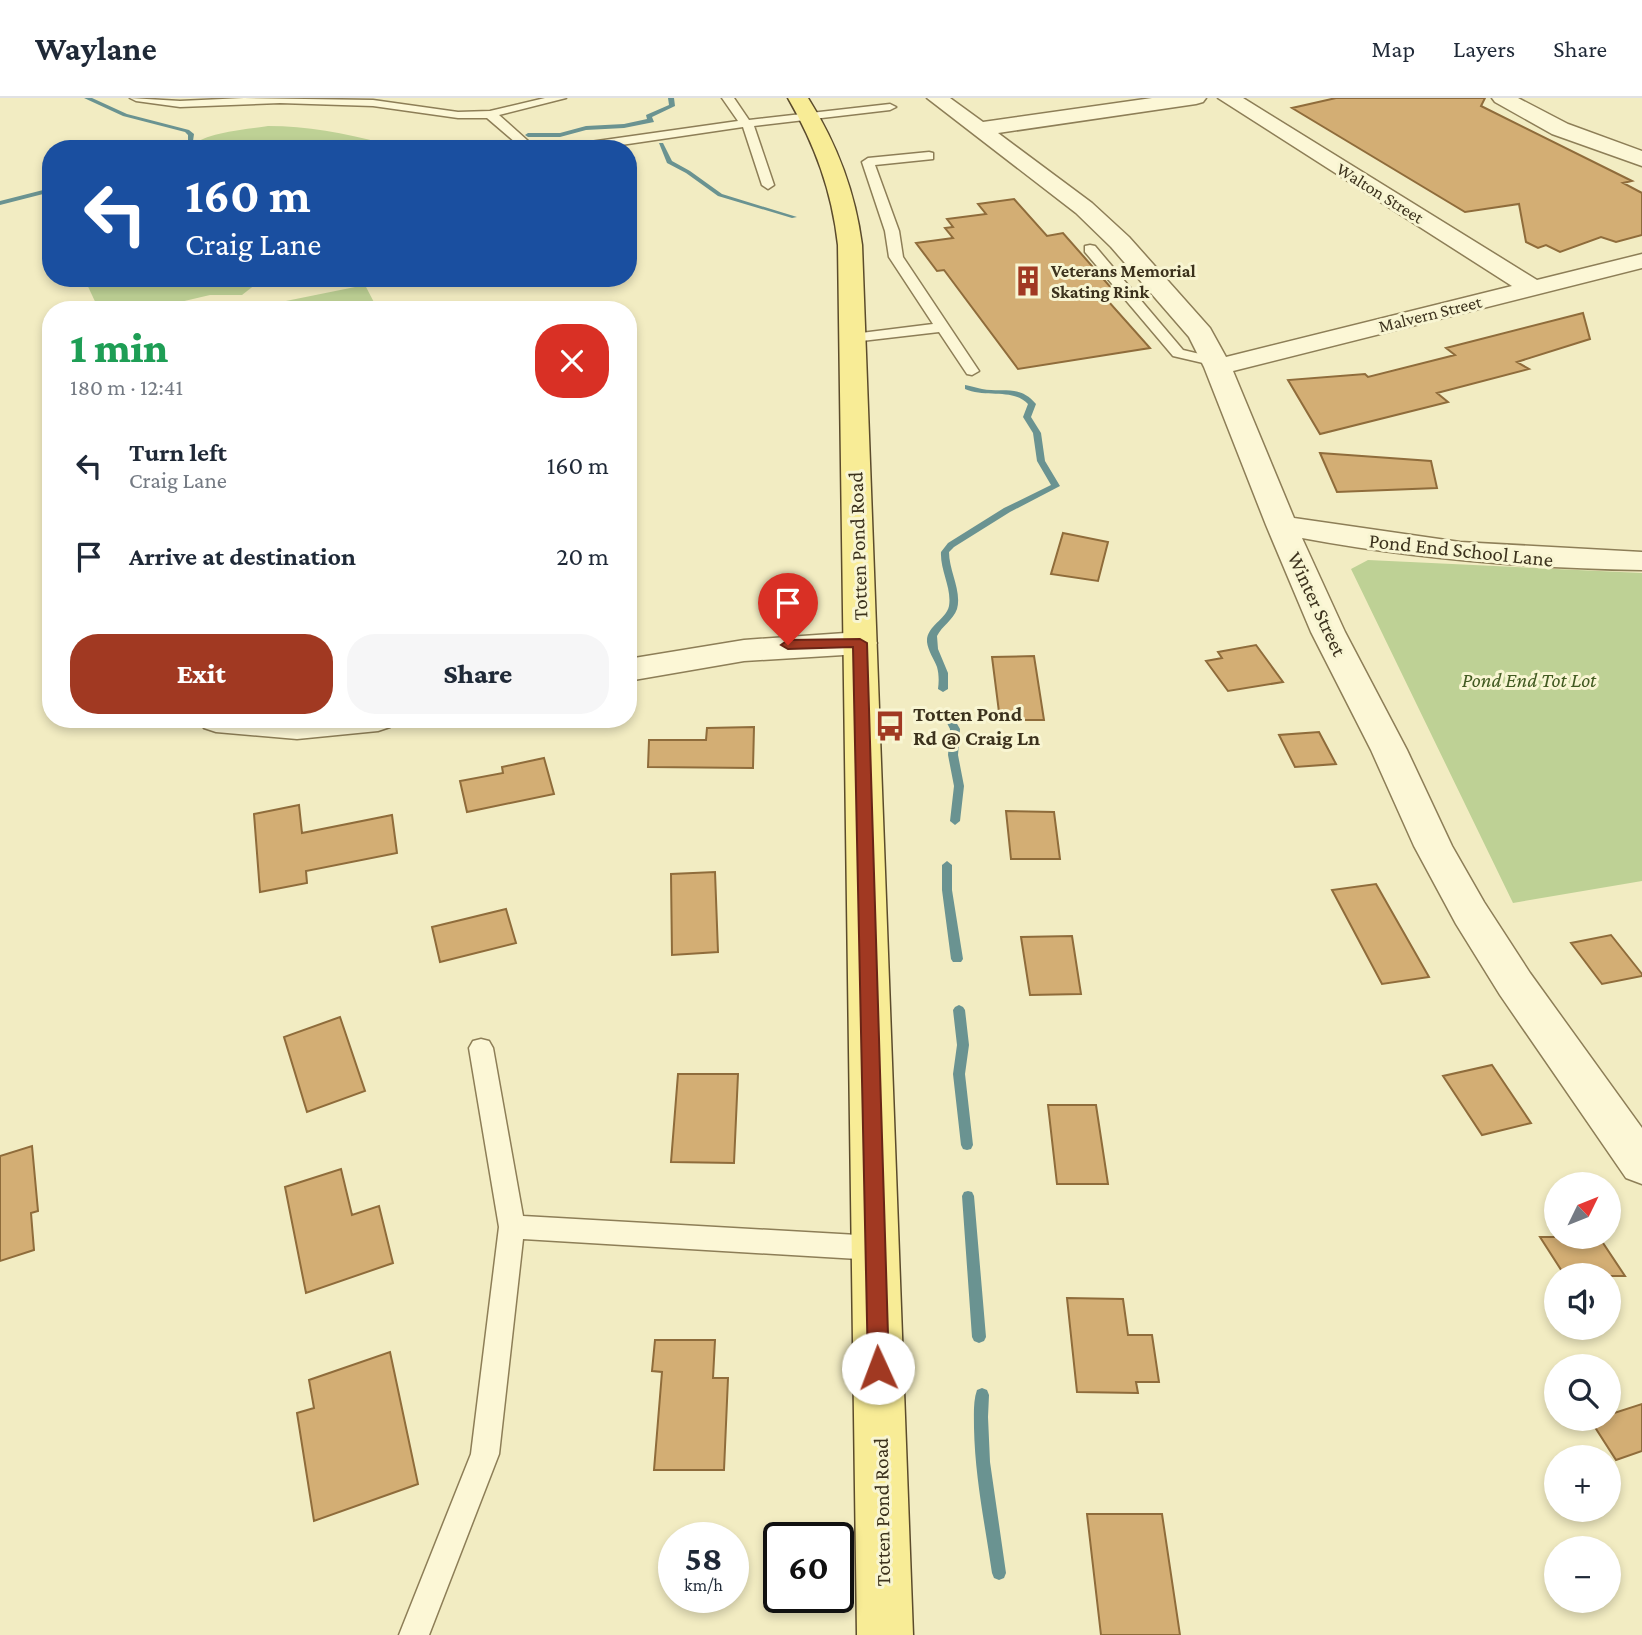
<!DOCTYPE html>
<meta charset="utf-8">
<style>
body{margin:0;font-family:"Crimson Pro",serif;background:#f6f6f7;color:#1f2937;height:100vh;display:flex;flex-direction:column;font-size:26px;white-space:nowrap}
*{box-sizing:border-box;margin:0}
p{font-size:23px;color:#747a83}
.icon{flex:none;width:38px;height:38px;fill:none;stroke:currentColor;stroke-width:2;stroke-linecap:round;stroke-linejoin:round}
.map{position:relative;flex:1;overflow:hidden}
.sheet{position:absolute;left:42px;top:203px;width:595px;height:427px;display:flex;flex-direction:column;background:#fff;border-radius:28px;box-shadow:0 4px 10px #0003}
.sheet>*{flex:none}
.banner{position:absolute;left:42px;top:42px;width:595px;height:147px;border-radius:28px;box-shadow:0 4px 10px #0003;background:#1a4fa0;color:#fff;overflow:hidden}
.needle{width:46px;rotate:47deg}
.controls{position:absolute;left:1544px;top:1074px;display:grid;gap:14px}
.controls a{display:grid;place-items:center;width:77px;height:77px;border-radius:50%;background:#fff;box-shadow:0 4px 10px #0003;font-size:35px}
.speed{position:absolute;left:658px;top:1424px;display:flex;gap:14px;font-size:35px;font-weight:700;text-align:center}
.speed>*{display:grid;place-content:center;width:91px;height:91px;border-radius:50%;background:#fff;box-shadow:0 4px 10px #0003;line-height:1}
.speed small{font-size:18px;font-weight:400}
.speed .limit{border:4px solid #111;border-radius:10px;background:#fff;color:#111}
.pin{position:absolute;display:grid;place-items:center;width:60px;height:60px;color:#fff;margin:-72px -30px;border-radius:50% 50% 50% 0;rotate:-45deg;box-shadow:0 0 7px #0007}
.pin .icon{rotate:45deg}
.me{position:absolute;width:77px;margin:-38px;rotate:358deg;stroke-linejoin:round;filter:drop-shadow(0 0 5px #0008)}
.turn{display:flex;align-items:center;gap:24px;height:147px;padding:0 28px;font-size:32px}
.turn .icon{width:91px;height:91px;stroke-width:2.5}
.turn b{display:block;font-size:49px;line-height:60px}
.round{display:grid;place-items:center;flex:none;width:74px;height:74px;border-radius:28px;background:#f6f6f7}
.overview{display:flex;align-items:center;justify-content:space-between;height:119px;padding:0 28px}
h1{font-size:42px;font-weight:800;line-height:52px;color:#1e9e55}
.action{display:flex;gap:14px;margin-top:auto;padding:14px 28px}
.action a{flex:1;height:80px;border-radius:28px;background:#a13922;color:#fff;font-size:28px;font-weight:800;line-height:80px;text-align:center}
.action a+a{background:#f6f6f7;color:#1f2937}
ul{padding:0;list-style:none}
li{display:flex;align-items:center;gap:21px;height:91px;padding:0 28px}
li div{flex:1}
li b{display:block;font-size:26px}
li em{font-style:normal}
header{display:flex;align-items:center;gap:42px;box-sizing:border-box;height:98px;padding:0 35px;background:#fff;border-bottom:2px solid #e0e1e3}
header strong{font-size:33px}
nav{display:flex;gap:38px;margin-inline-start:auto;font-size:24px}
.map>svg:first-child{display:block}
.green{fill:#bed195}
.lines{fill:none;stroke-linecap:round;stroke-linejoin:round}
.stream{fill:#6a9391;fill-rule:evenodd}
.building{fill:#d3ae74;stroke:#8f6c3b;stroke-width:2}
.service-casing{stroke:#8d7e57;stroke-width:3}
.minor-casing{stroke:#8d7e57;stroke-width:3}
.primary-casing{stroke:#5b4b2c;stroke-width:3}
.service{fill:#fcf7d6;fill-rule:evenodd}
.minor{fill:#fcf7d6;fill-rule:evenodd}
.primary{fill:#f8ec96;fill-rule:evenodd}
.route{fill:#a13922;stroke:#692516;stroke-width:2}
.labels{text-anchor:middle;stroke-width:6;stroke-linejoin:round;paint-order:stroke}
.far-street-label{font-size:18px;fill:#3c321d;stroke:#f8f5d2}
.far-poi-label{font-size:18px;font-weight:bold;fill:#3c321d;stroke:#f8f5d2;text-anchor:start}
.street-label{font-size:21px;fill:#3c321d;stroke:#f8f5d2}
.park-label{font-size:21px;font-style:italic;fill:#415a21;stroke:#f8f5d2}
.poi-label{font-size:21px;font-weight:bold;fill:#3c321d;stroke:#f8f5d2;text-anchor:start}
</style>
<header>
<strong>Waylane</strong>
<nav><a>Map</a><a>Layers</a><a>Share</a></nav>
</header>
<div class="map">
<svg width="1642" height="1537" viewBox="0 0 1642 1537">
<rect width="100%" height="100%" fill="#f2ecc2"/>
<path class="green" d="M268,28C307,28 344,35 383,45L385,51H194L193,48C204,34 249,31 268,28Z
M84,180H273L260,183L242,197H210L146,212H99Z
M365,187L378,212H279L276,205Z
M1368,462L1642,475V783L1513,805L1351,471Z"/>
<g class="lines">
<path class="stream" d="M84,0H92L127,16L189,32L194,36L193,43L224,50C210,52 197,45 182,46C174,46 168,51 159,51L174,43L188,42V37L185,34L123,18Z
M668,0H674L675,8L652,19L654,24L624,30L586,32L560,39H528L525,37L528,35H560L586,28L624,26L647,21L646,17L669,7Z
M496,42L501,43L487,51H479Z
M659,45H663L672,63L690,73L722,96L797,119L792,120L718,98L686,75L667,65Z
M51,90V94L0,107V103Z
M965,287C972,288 976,290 982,291C1004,295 1019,286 1036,306L1031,319L1041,335L1045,363L1060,388L1010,414L954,449L949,454C949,473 962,493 957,511C953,522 942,528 937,538L938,551L948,575V591L943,594L938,591C939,584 939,576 937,569C934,561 928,553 927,544C926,528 946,522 949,508C952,490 940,472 941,454L948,445L1004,410L1051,387L1037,363L1033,335L1023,319L1028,306C1013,290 986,300 965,291Z
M950,618L953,619L960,631L958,657L964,688L960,723L955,727L950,723L954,688L948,657L950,631L945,621Z
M947,763L952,767V792L963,861L961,864H953L951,861L942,792V767Z
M959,907L963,909L965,912L969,947L965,976L973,1047L971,1051L967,1052L963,1051L961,1047L953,976L957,947L953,912L955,909Z
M968,1093L972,1094L974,1098L986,1239L984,1243L979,1245L974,1243L972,1239L962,1098L964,1094Z
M982,1290L987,1292L989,1297L988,1319L990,1364L1006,1475L1004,1480L999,1482L994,1480L992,1475C985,1427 975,1379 974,1330C974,1318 973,1303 977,1292Z"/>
</g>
<path class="building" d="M1336,0H1485L1481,8L1632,83L1623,85L1642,95V137L1616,144L1601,139L1560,154L1546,147L1538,150L1526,144L1519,106L1465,114L1292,10Z
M1014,101L1047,138L1063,135L1113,192L1100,194L1150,250L1018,271L944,172L937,173L916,145L953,140L945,130L953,129L947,121L986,116L978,106Z
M1583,215L1590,241L1517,264L1529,271L1437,295L1448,304L1320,336L1288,282L1365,276L1368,279L1455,257L1446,250Z
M1320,355L1431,363L1437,390L1337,394Z
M1063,435L1108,444L1098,483L1051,476Z
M1256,547L1283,584L1228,593L1206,563L1222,560L1218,554Z
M1034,558L1044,622H1000L992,559Z
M754,629L753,670L648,669L649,642H706L707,630Z
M1319,634L1336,666L1295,669L1279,637Z
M544,660L554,696L467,714L460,683L503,675L502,669Z
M299,707L302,735L392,717L397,755L306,773L307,785L260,794L254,716Z
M1006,713L1054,714L1060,761H1011Z
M715,774L718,854L672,857L671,776Z
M1376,786L1429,879L1382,886L1332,792Z
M506,811L516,845L440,864L432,829Z
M1611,837L1642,876V878L1602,886L1571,845Z
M1072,838L1081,896L1030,897L1021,839Z
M340,919L365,993L307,1014L284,939Z
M1492,967L1531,1025L1482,1037L1443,978Z
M678,976H738L734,1065L671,1064Z
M1048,1007H1096L1108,1086H1057Z
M32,1048L38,1113L31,1115L34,1152L0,1163V1058Z
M341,1071L352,1117L379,1108L393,1165L306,1195L285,1089Z
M1540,1139H1599L1625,1178H1565Z
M1067,1200L1123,1201L1128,1237H1152L1159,1284H1136L1138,1295L1077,1294Z
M655,1242H715L713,1280H728L724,1372H654L662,1274L652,1273Z
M390,1254L418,1386L314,1423L297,1315L314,1310L309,1282Z
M1642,1306V1353L1616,1362L1591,1323L1608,1321V1317Z
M1087,1416H1162L1180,1537H1101Z"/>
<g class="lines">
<g class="service-casing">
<path id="service" d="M130,0L180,3L244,0L373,2L458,14L490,13L545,0H566L499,17L537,51H523L487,20H458L373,8L280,5L180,9L136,3Z
M722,0H734L749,22L890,6L896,9L890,12L754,28L774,87L768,91L762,87L743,29L594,51H563L569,47L738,23Z
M929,54L933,55V61L875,67L899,133L903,159L979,273L972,277L967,276L939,234L853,244L846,240L853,236L933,226L889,159L885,133L862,64L868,60Z
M1090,147L1095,148L1183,252L1221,261L1223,264L1221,267L1216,268L1173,258L1085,154V148Z
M481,941L489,943L493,950L523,1118L875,1138L884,1142L888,1150L884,1158L875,1162L523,1141L499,1356L429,1537H399L471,1356L499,1129L469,950L473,943Z"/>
</g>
<g class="minor-casing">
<path id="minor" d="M927,0H950L983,24L1152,0H1206L1203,4L1196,6L998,35L1092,105L1129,139L1210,230L1226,259L1512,188L1218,0H1243L1537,182L1642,156V170L1233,273L1294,420L1460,444L1642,454V472C1528,470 1415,461 1302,440L1345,534L1407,652L1452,748L1484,804L1530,875L1642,1030V1086L1626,1080L1500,897L1456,826L1414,748L1371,652L1311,534L1266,427L1204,269L1189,239L1111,149L1076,115Z
M1492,0H1518L1568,26L1642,53V68L1552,36L1495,4Z
M860,534L872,538L877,545L872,552L860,556L744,563L628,583V561L744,542Z
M199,621H395L390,629L378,633L297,641L216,634L204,630Z"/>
</g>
<g class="primary-casing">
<path id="primary" d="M788,0H808C837,46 855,93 862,147L913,1537H857L838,147C832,93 815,47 788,0Z"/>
</g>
<use href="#service" class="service"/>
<use href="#minor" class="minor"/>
<use href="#primary" class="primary"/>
</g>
<path class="route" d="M860,541L867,545L889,1270L886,1277L878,1280L871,1277L868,1270L853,549L788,551L781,547L788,542Z"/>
<defs>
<g id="building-bare" transform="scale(2.415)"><path d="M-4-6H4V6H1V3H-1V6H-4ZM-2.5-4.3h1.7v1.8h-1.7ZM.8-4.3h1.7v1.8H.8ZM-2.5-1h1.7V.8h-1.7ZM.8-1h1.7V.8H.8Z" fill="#a13922" stroke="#f8f5d2" stroke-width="2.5" paint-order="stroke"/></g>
<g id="bus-bare" transform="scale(2.415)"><path d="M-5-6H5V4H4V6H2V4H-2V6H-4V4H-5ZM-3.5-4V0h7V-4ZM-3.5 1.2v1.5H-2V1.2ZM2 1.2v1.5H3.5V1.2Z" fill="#a13922" stroke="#f8f5d2" stroke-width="2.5" paint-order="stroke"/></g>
</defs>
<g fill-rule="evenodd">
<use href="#building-bare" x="1028" y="183"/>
<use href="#bus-bare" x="890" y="628"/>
</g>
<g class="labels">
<g class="far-street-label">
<text transform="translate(1380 95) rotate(32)" y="6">Walton Street</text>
<text transform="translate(1430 216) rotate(-14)" y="6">Malvern Street</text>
</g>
<g class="far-poi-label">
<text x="1051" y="179">Veterans Memorial<tspan x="1051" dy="21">Skating Rink</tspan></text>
</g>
<g class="street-label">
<text transform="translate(858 448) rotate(-92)" y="7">Totten Pond Road</text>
<text transform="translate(1461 452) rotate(6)" y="7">Pond End School Lane</text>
<text transform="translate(1317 506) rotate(65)" y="7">Winter Street</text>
<text transform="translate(882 1414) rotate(-91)" y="7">Totten Pond Road</text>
</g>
<g class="park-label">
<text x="1529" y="589">Pond End Tot Lot</text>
</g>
<g class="poi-label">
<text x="913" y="623">Totten Pond<tspan x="913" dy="24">Rd @ Craig Ln</tspan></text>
</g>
</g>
</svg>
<div class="controls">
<a><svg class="needle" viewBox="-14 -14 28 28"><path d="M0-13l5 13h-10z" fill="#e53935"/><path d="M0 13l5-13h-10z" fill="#747a83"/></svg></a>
<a><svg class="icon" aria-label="sound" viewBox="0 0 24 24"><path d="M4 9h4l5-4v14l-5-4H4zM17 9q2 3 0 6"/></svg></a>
<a><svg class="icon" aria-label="search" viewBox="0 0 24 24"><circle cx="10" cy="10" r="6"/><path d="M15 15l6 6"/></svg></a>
<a>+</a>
<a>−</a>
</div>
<div class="speed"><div>58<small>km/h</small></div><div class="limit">60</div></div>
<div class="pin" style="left:788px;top:547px;background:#d93025"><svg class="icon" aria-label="arrive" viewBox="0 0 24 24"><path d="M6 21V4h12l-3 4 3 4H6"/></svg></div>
<svg class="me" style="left:878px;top:1270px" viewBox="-20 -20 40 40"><circle r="19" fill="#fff"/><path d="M0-13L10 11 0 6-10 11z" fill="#a13922"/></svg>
<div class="banner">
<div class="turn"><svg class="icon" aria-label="left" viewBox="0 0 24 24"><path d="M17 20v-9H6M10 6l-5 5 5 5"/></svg><div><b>160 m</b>Craig Lane</div></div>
</div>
<section class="sheet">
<div class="overview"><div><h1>1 min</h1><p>180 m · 12:41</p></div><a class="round" style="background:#d93025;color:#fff"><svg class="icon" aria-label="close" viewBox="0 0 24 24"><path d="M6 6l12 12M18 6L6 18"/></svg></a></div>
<ul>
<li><svg class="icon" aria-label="left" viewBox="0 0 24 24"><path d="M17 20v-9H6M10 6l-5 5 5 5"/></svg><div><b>Turn left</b><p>Craig Lane</p></div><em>160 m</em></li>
<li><svg class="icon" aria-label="arrive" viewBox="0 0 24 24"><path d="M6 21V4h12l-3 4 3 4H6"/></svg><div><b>Arrive at destination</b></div><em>20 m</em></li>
</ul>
<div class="action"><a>Exit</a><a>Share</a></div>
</section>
</div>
